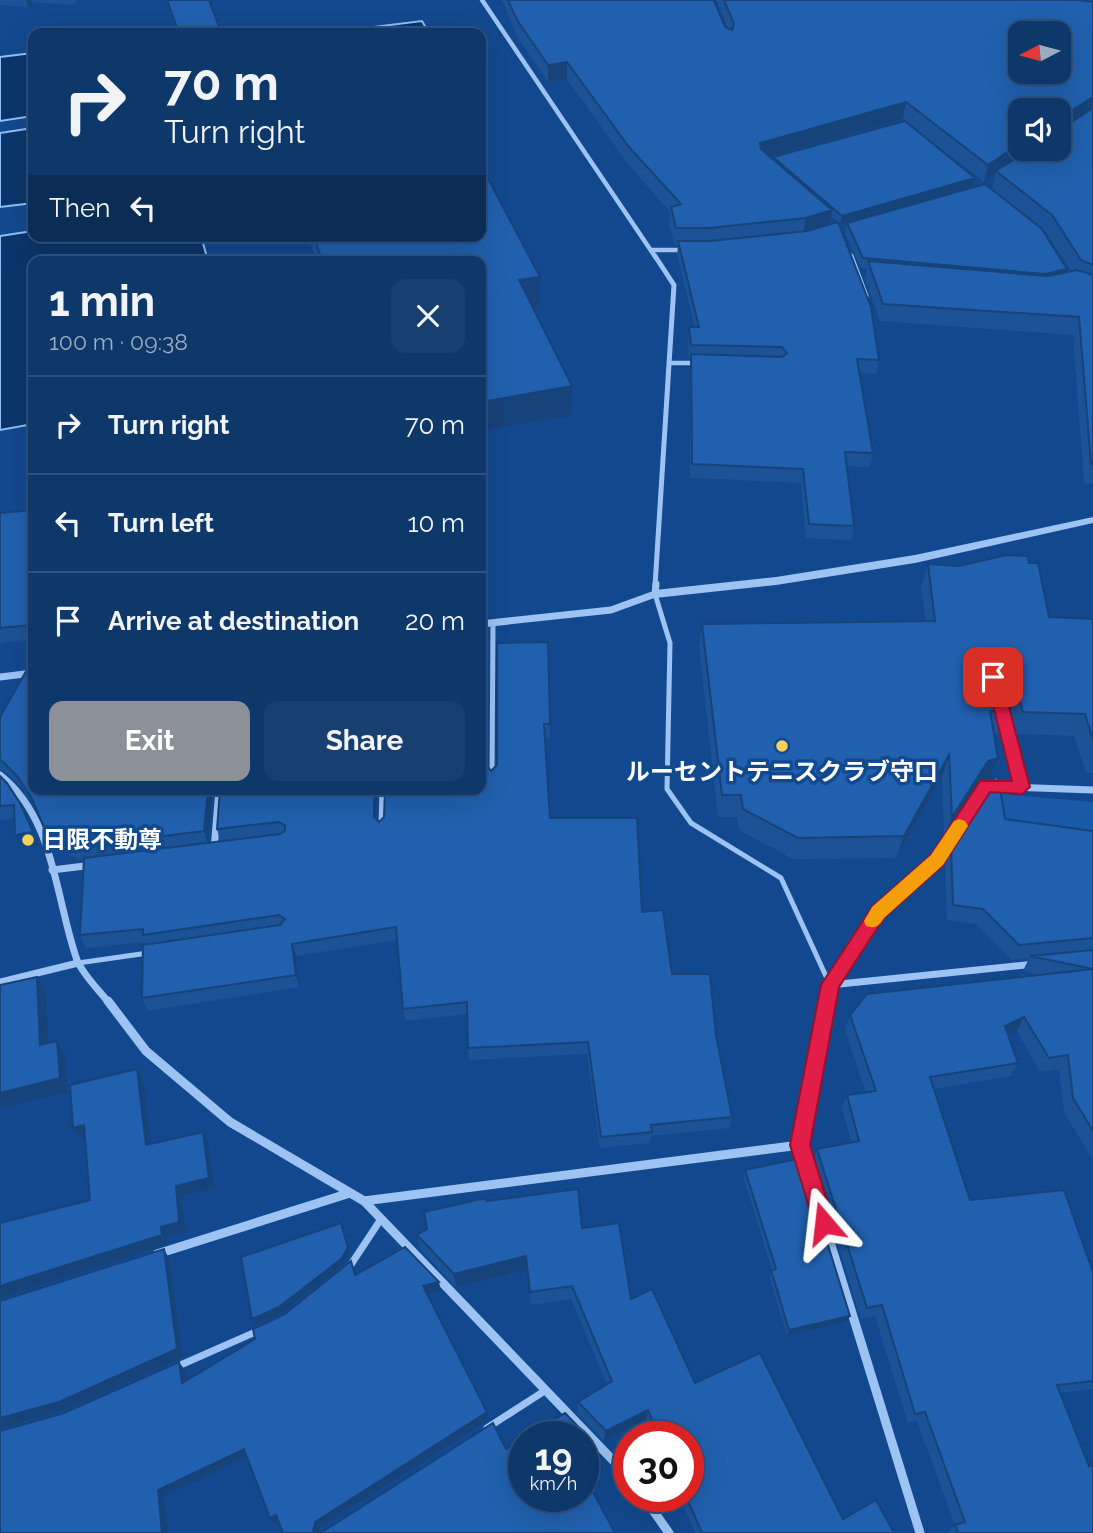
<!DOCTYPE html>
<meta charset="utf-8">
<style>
body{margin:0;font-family:Raleway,"Noto Sans JP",sans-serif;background:#173f70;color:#f1f3f6;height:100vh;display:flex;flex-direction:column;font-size:26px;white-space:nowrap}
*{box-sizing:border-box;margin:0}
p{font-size:23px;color:#9bacc1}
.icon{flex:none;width:38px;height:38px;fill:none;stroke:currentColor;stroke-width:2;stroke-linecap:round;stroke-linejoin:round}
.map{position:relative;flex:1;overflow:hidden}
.details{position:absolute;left:28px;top:256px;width:458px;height:539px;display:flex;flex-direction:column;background:#0e376a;border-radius:14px;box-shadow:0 7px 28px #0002,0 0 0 2px #2e517e}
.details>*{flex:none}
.hud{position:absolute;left:28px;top:28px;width:458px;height:214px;border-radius:14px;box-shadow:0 7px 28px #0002,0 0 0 2px #2e517e;background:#0e376a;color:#f1f3f6;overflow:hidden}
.needle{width:46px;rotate:264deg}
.fabs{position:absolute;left:1008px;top:21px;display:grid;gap:14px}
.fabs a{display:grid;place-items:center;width:63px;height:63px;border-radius:14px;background:#0e376a;box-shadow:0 7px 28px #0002,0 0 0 2px #2e517e;font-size:35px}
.speed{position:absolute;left:508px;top:1421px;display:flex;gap:14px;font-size:35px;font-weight:700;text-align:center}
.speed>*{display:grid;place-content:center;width:91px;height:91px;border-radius:50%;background:#0e376a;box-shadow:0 7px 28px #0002,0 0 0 2px #2e517e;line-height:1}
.speed small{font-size:18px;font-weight:400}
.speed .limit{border:10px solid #d22;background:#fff;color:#111}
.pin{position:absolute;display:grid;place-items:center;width:60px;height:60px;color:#fff;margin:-30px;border-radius:14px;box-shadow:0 4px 10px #0006}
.me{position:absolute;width:77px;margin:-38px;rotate:343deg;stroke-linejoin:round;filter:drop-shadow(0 0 5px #0008)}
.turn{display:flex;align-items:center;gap:24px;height:147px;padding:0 21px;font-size:32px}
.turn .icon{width:91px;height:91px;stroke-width:2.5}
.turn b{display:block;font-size:49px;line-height:60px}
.then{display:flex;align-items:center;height:66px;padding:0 21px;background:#0003;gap:14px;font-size:26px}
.round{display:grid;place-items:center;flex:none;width:74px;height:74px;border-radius:14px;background:#173f70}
.overview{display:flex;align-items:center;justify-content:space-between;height:119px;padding:0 21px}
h1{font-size:42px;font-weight:700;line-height:52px}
.action{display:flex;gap:14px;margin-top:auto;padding:14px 21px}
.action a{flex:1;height:80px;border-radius:14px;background:#8c9099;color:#fff;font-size:28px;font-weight:700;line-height:80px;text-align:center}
.action a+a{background:#173f70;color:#f1f3f6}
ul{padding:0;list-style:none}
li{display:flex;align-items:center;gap:21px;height:98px;padding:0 21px;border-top:2px solid #2e517e}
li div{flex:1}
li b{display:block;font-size:26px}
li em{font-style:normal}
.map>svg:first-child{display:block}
.green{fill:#1a5ba9}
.water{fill:#0b356a;stroke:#8dbef5;stroke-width:2}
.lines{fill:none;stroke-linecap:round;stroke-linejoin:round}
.service-far2{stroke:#9cc3f2;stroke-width:4.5}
.service-far1{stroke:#9cc3f2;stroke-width:5}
.service{stroke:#9cc3f2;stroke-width:7}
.minor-far3{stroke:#9cc3f2;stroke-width:4.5}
.minor-far2{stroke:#9cc3f2;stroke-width:5}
.minor-far1{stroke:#9cc3f2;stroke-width:7}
.minor{stroke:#9cc3f2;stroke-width:9}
.tertiary{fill:#9cc3f2;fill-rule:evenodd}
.wall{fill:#1c5396;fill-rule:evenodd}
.shaded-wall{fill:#16437a}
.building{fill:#2060ae;stroke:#16437a;stroke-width:2;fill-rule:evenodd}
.route{fill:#e11d48;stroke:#92132f;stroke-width:2}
.slow{fill:#f59e0b}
.poi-dot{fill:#ffcf5c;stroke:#12498e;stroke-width:2.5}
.labels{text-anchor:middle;stroke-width:7;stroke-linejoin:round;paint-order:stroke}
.poi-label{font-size:24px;font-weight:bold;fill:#fff;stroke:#12498e}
</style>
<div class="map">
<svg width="1093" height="1533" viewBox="0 0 1093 1533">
<rect width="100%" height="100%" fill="#12498e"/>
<path class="green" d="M1002,794L1093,802V838L981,826Z"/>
<path class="water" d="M422,21L429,33H325Z
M33,53V116L0,121V57Z
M33,128V203L0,207V133Z
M33,231V236H201L208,261H33V424L0,430V236Z"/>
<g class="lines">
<path class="service-far2" d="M669,363H694"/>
<path class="service-far1" d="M655,594L670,643L667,789L691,823L781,878L830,985
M1005,720L1022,787
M492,776L493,623
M381,827L382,789
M78,963L148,953"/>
<path class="service" d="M348,1269L381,1219
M176,1367L260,1330
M487,1428L546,1390"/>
<path class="minor-far3" d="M482,0L656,258
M651,250H685
M850,255L851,258"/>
<path class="minor-far2" d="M655,256L674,285L655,586
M851,256L866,296"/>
<path class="minor-far1" d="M481,624L611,610L655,594L656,584
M0,677L33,673
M0,775C55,818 55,898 77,960C83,975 99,990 109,1003
M214,850L219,789
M52,870L93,865
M0,982L78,963
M830,985L1035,964
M827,1003L830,985L878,913L937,860L985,786L1093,790"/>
<path class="minor" d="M108,1001L146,1051L230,1122L364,1201L628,1476
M827,1001L800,1145L920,1533
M364,1201L800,1145
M157,1254L350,1193
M643,1496L669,1533"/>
<path class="tertiary" d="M1093,517V523L915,563L776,585L655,598L649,594L655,590L776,577L915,555Z"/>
</g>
<path class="wall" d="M0,0H77L74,5L32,2L28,7L0,5Z
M166,0H209L222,33H177Z
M502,0H714L725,27L728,28L716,0H1093V484L1084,483L1073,335L880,321L865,279L867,268H861L845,233L847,223L1067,269L1066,272L1071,271L1046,233L992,189L995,175L984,182L903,119L770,157L773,159V157L973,186L840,225L839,223L879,360L876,374L859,373L873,453L870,467L847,466L854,526L851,540L806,538L801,483L690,478V368L691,359H689L688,341L689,327H695L677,255L678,245H675L669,225L670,212L628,164L567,79L548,82L517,36ZM1059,110V149H1020ZM831,217L838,222L830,225Z
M308,236H481L540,277V306L533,307L572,415L481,261H316Z
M33,510V639L0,643V513Z
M1029,563L1049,617L1093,619V773H1086L1074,736L1014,734L1009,718L1003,734H994L989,780L980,783L944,838L942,777L896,858L793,859L739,830L737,817H718L699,646L702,624L926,622L921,587L928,564L959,566Z
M497,643L550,724V738H545L550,818L642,912L672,974L716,1035L732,1117L729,1128L651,1136L650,1143L600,1148L587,1054L469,1060L467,1014L405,1021L403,1009L397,940L296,956L299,987L148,1011L142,998L148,945L146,942L86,948L80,935L84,860H81L59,851L55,842H51L36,808L23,789L4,771L0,770V717L213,789L208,843L220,841L217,829L377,789L376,819L379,822L384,817L488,657L487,766L491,771L497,765Z
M0,776L20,803L39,845L22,848L15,835L14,819L0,820Z
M1005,819L1093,831V1160L1064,1112L1059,1069L1040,1072L1017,1031L1008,1035L1018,1063L1010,1076L934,1089L970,1200L1093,1272V1389L1060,1393L1093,1533H947L955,1525L917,1421L908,1423L875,1316L861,1319L813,1162L817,1149L851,1142L842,1108L847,1095L866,1093L845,1030L850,1015L1040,975L1023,971L1029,958L1012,960L976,924L947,920L945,859L951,844Z
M745,1170L847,1322L787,1335L769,1276L772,1270L743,1176Z
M486,1201L582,1228L631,1299L695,1383L843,1519L894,1533H695L679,1496H688V1437H653L646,1420L604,1441L577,1413L578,1402L607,1384L571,1299L531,1305L527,1270L456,1287L420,1249L417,1235Z"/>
<path class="shaded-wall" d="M26,0H31L32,2L28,7Z
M567,62V79L548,82V65Z
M1093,97V103L1090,112L1059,132L1061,117Z
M906,102L903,119L758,160L760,143Z
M1020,144V149H1035L996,171L995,175L984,182L988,165Z
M975,178L973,186L840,225L842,216Z
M832,210L829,228L803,235L806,218Z
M1067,269L1064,279L1042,284L1045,274Z
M540,277V306L520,309L519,280Z
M572,386V415L481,431V402Z
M487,643L488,657L487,779L486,765Z
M1002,649L994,672L997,651Z
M949,755L942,777L896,858L904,836Z
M998,758L989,780L980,783L944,838L952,817L988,761Z
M208,789H213L208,844L204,831Z
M374,789H377L376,830L374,817Z
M20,803L27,816L39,845L22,848L15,835Z
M55,827L53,837L55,842H51L45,829Z
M292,944L296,956L299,987L296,975Z
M37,977L45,991L49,1059L40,1045Z
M1024,1017L1017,1031L998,1040L1005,1026Z
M57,1041L65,1055L68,1092L0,1108V1093Z
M137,1069L143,1080L152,1156L146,1145Z
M84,1125L91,1135L80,1138L73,1128Z
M203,1132L208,1142L214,1188L181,1196L185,1232L166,1236L167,1244L0,1298V1286L161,1227L176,1186Z
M341,1223L350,1254L342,1265L282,1313L255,1325L252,1319Z
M164,1249L169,1258L183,1357L67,1409L0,1428V1418Z
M526,1256L527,1270L456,1287L454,1274Z
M439,1282L441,1291L424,1295L423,1286Z
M850,1316L847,1322L787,1335L789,1330Z
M179,1362L185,1370L187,1391L182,1383Z
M648,1410L646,1420L604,1441L606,1431Z
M487,1412L488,1420L319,1528L318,1533L313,1531L315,1522Z
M592,1441L591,1448L583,1452V1445Z
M244,1449L249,1456L164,1496L168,1533H162L158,1490Z
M276,1515L280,1521L274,1524L270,1518Z"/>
<path class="building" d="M167,0H209L221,32L210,33H179Z
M508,0H714L725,27L732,30L734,24L724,0H1077L1093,2V97L1061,117V125H1067L1093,108V265L1081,260L1052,215L996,171L1031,149H1059V110H1020V144L988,165L906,102L760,143L761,149L832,210L806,218L709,228H676L671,207L681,204L629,147L567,62L548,65L517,20ZM1020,33H1059V72H1020Z
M905,121L975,178L842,216L773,157Z
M481,169H483L540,277L519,280L572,386L481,402V261H322L314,236H481Z
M985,184L1042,229L1067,269L1045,274L863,258L847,223Z
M838,222L871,307L879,360L857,359L873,453L845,452L854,526L809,524L803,469L692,464L691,354L782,357L787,353L782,347L691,345L689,327H699L678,241H710L807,231Z
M868,261L1047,276L1077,270L1093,275V465L1091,464L1079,317L883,304Z
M33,510V559L32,567L33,566V625L0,628V513Z
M1006,555L1028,556L1029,563H1038L1049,617L1093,619V740L1085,714L1023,712L1006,653L1002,649L997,651L996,656L1011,712L990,711L998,758L988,761L952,817L949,755L904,836L798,838L743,809L741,795H722L702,624L935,621L928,564L959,566Z
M548,642L550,724H544L550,818H637L642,912L663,910L672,974H710L716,1035L732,1117L651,1125L652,1132L601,1137L588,1042L468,1048L467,1002L403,1009L396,927L292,944L296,975L142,998L143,945L280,925L285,919L279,915L143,935V929L80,935L84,858L280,834L285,831V825L279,822L217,829L220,789H374V817L379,822L384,817L385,789H481V643H487L486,765L491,771L497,765V643Z
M33,659V789H208L204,831L75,847L53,837L55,827L45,829L31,797L17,776L0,759V717Z
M0,776L7,783L20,803L33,832L15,835L14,805L0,806Z
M995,776H998L1005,819L1093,831V938L1019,945L983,909L953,905L951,844Z
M1093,950V969L1030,956Z
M1093,969V1131L1073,1098L1068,1055L1049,1058L1024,1017L1005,1026L1018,1063L930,1077L970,1200L1064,1190L1093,1272V1381L1057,1385L1089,1466L1093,1465V1533H958L955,1525L965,1522L925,1412L915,1414L882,1305L867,1308L817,1149L859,1141L847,1095L876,1091L850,1015L867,994Z
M37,977L40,1045L57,1041L60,1078L0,1093V985Z
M137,1069L146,1145L203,1132L209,1178L176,1186L179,1222L161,1227L162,1235L0,1286V1223L90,1200L84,1125L73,1128L70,1085Z
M801,1158L850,1316L789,1330L771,1270L776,1269L745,1170Z
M578,1189L582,1228L619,1223L631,1299L652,1289L695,1383L760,1353L843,1519L876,1500L894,1533H702L686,1496H688V1437H660L648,1410L606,1431L578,1402L612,1381L572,1286L530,1292L526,1256L454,1274L417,1235L427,1229L424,1212L486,1198V1201Z
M341,1223L348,1248L341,1259L279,1307L252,1319L241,1257Z
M405,1247L439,1282L423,1286L487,1412L315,1522L313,1531L322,1532L493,1423L506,1449L523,1439V1496H583V1473L615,1533H283L276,1515L270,1518L244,1449L158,1490L162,1533H0V1431L64,1413L179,1362L182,1383L255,1339L253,1329L285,1314L351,1261L355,1275Z
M164,1249L177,1349L59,1402L0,1418V1301Z
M565,1413L592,1441L583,1445V1437H527Z"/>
<path class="route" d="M993,671L1001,677L1030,787L1022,794L990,792L943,865L884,918L839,987L810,1145L834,1223L831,1230L824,1233L817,1230L814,1223L790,1145L821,985L872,907L931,855L980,781H1012L986,677Z"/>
<path class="slow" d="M959,819L965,821L968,826L943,865L884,918C879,926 876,929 866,926L864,921L872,907L931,855L954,821Z"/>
<g class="poi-dot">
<circle cx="782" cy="746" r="7"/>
<circle cx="28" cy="840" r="7"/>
</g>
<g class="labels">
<g class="poi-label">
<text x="782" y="780">ルーセントテニスクラブ守口</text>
<text x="42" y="848" text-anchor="start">日限不動尊</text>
</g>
</g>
</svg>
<div class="fabs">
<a><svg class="needle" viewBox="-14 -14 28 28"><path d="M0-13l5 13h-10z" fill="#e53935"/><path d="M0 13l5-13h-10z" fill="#9bacc1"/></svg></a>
<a><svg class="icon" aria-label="sound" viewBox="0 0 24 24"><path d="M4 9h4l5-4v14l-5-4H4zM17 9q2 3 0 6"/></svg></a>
</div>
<div class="speed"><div>19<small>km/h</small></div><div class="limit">30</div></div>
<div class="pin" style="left:993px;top:677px;background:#d93025"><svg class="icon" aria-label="arrive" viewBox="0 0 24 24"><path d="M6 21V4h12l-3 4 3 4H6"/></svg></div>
<svg class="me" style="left:824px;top:1223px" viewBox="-20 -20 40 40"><path d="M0-17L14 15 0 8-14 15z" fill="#e11d48" stroke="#fff" stroke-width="4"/></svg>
<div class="hud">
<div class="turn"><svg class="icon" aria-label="right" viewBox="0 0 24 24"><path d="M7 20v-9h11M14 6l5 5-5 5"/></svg><div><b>70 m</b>Turn right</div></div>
<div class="then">Then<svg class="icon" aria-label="left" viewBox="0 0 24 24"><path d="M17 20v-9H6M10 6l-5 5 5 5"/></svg></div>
</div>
<section class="details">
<div class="overview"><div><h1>1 min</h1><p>100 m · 09:38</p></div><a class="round"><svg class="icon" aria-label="close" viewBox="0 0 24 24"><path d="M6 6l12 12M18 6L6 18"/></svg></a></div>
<ul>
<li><svg class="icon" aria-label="right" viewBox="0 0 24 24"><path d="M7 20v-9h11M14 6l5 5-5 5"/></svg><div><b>Turn right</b></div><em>70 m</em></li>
<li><svg class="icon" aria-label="left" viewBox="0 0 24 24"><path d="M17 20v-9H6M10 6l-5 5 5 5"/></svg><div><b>Turn left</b></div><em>10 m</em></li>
<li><svg class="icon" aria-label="arrive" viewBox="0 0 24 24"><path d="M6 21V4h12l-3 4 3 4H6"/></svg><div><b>Arrive at destination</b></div><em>20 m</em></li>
</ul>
<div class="action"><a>Exit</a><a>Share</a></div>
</section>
</div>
